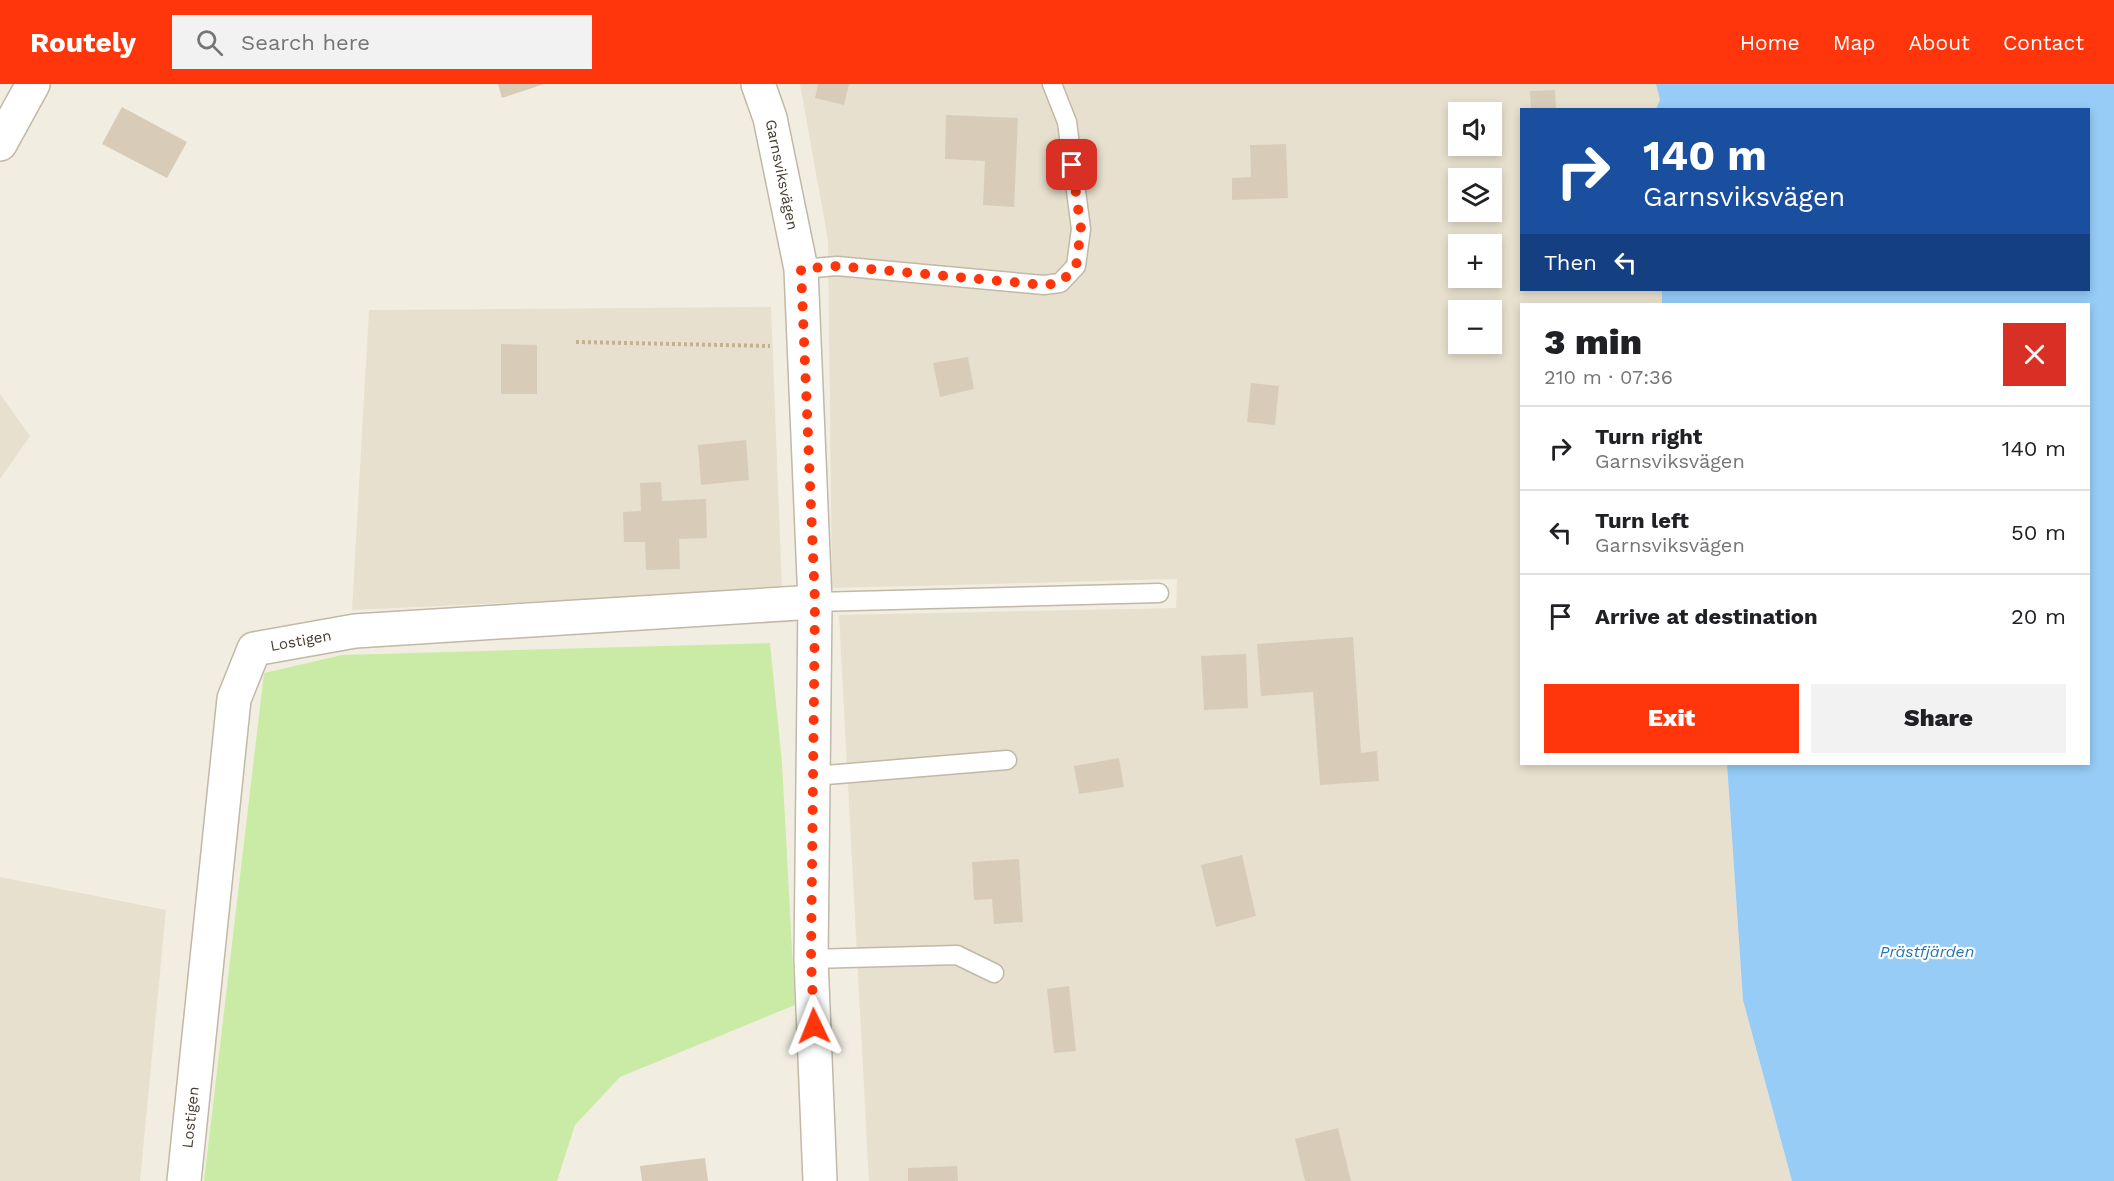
<!DOCTYPE html>
<meta charset="utf-8">
<style>
body{margin:0;font-family:"Work Sans",sans-serif;background:#f2f2f2;color:#202124;height:100vh;display:flex;flex-direction:column;font-size:22px;white-space:nowrap}
*{box-sizing:border-box;margin:0}
p{font-size:20px;color:#757577}
.icon{flex:none;width:33px;height:33px;fill:none;stroke:currentColor;stroke-width:2;stroke-linecap:round;stroke-linejoin:round}
.map{position:relative;flex:1;overflow:hidden}
.side{position:absolute;left:1520px;top:219px;width:570px;height:462px;display:flex;flex-direction:column;background:#fff;border-radius:0px;box-shadow:0 3px 9px #0003}
.side>*{flex:none}
.top-card{position:absolute;left:1520px;top:24px;width:570px;height:183px;border-radius:0px;box-shadow:0 3px 9px #0003;background:#1a4fa0;color:#fff;overflow:hidden}
.buttons{position:absolute;left:1448px;top:18px;display:grid;gap:12px}
.buttons a{display:grid;place-items:center;width:54px;height:54px;border-radius:0px;background:#fff;box-shadow:0 3px 9px #0003;font-size:30px}
.pin{position:absolute;display:grid;place-items:center;width:51px;height:51px;color:#fff;margin:-26px;border-radius:12px;box-shadow:0 3px 9px #0006}
.me{position:absolute;width:66px;margin:-33px;rotate:358deg;stroke-linejoin:round;filter:drop-shadow(0 0 4px #0008)}
.turn{display:flex;align-items:center;gap:21px;height:126px;padding:0 24px;font-size:27px}
.turn .icon{width:78px;height:78px;stroke-width:2.5}
.turn b{display:block;font-size:42px;line-height:51px}
.then{display:flex;align-items:center;height:57px;padding:0 24px;background:#0003;gap:12px;font-size:22px}
.round{display:grid;place-items:center;flex:none;width:63px;height:63px;border-radius:0px;background:#f2f2f2}
.overview{display:flex;align-items:center;justify-content:space-between;height:102px;padding:0 24px}
h1{font-size:36px;font-weight:800;line-height:45px}
.button{display:flex;gap:12px;margin-top:auto;padding:12px 24px}
.button a{flex:1;height:69px;border-radius:0px;background:#ff350b;color:#fff;font-size:24px;font-weight:800;line-height:69px;text-align:center}
.button a+a{background:#f2f2f2;color:#202124}
ul{padding:0;list-style:none}
li{display:flex;align-items:center;gap:18px;height:84px;padding:0 24px;border-top:2px solid #e0e0e0}
li div{flex:1}
li b{display:block;font-size:22px}
li em{font-style:normal}
header{display:flex;align-items:center;gap:36px;box-sizing:border-box;height:84px;padding:0 30px;background:#ff350b;color:#fff}
header strong{font-size:28px}
nav{display:flex;gap:33px;margin-inline-start:auto;font-size:21px}
.search{width:420px;height:54px;background:#f2f2f2;display:flex;align-items:center;gap:15px;box-sizing:border-box;padding:0 21px;border-radius:0px;color:#757577;font-size:22px}
.map>svg:first-child{display:block}
.residential{fill:#e7e0ce;fill-rule:evenodd}
.green{fill:#caeba5}
.water{fill:#96ccf6}
.building{fill:#d8ccb8}
.lines{fill:none;stroke-linecap:round;stroke-linejoin:round}
.service-casing{stroke:#c1b8a6;stroke-width:21}
.minor-casing{stroke:#c1b8a6;stroke-width:36}
.path{stroke:#c1b293;stroke-width:4;stroke-dasharray:3 3;stroke-linecap:butt}
.service{stroke:#fff;stroke-width:18}
.minor{stroke:#fff;stroke-width:33}
.route{stroke:#ff350b;stroke-width:10;stroke-dasharray:0 18}
.labels{text-anchor:middle;stroke-width:4.5;stroke-linejoin:round;paint-order:stroke}
.street-label{font-size:15px;fill:#443d31;stroke:#fff}
.water-label{font-size:16px;font-style:italic;fill:#2375b7;stroke:#fff}
</style>
<header>
<strong>Routely</strong>
<div class="search"><svg class="icon" aria-label="search" viewBox="0 0 24 24"><circle cx="10" cy="10" r="6"/><path d="M15 15l6 6"/></svg>Search here</div>
<nav><a>Home</a><a>Map</a><a>About</a><a>Contact</a></nav>
</header>
<div class="map">
<svg width="2114" height="1097" viewBox="0 0 2114 1097">
<rect width="100%" height="100%" fill="#f2ede1"/>
<path class="residential" d="M800,0H1656L1660,16L1656,25L1521,26V206H1662V220H1521V680H1727L1743,916L1792,1097H869L839,531L1176,524L1177,495L832,504L828,156ZM1458,28H1491V62H1458ZM1458,94H1491V128H1458ZM1458,160H1491V194H1458ZM1458,226H1491V260H1458Z
M771,223L782,506L352,526L369,226Z
M0,310L30,352L0,395Z
M0,793L166,826L140,1097H0Z"/>
<path class="green" d="M770,559L782,679L795,921L620,993L575,1041L557,1097H204L264,589L342,571Z"/>
<path class="water" d="M1656,0H2114V1097H1792L1743,916L1727,680H2088V220H1662V206H2088V26L1656,25L1660,16Z"/>
<path class="building" d="M498,0H544L502,14Z
M818,0H849L844,21L815,14Z
M1555,6L1556,26H1531L1530,7Z
M122,23L187,58L167,94L102,60Z
M946,31L1018,34L1014,123L983,121L985,77L945,75Z
M1286,60L1288,114L1232,116V94L1251,93L1250,61Z
M501,260L537,261V310H501Z
M968,273L974,305L940,313L933,279Z
M1251,299L1279,302L1275,341L1247,338Z
M746,356L749,396L701,401L698,361Z
M661,398L662,417L706,415L707,454L679,455L680,485L646,486L645,458H624L623,428L641,427L640,399Z
M1353,553L1361,669L1377,667L1379,697L1320,701L1313,608L1261,612L1257,560Z
M1246,570L1248,624L1204,626L1201,572Z
M1119,674L1124,703L1079,710L1074,682Z
M1242,771L1256,832L1216,843L1201,781Z
M1019,775L1023,838L994,840L992,815L974,816L972,778Z
M1069,902L1076,967L1054,969L1047,905Z
M1338,1044L1351,1097H1305L1295,1055Z
M705,1074L708,1097H642L640,1082Z
M957,1082L958,1097H908V1084Z"/>
<g class="lines">
<g class="service-casing">
<path id="service" d="M801,185L837,182L1044,201L1060,199L1076,182L1081,145L1067,38L1052,0
M815,518L1159,509
M814,692L1007,676
M811,875L957,871L994,889"/>
</g>
<g class="minor-casing">
<g id="minor">
<path id="s1" d="M758,0L770,34L801,185L815,518L811,875L820,1097"/>
<path d="M0,60L33,0"/>
<path id="s2" d="M184,1097L234,615L254,565L355,547L815,518"/>
</g>
</g>
<path class="path" d="M576,258L770,262"/>
<use href="#service" class="service"/>
<use href="#minor" class="minor"/>
</g>
<g class="lines">
<path class="route" d="M814,942L811,875L815,518L801,185L837,182L1044,201L1060,199L1076,183L1081,145L1072,81"/>
</g>
<g class="labels">
<g class="street-label">
<text dy="5" stroke="none"><textPath href="#s1" startOffset="94">Garnsviksvägen</textPath></text>
<text dy="5" stroke="none"><textPath href="#s2" startOffset="586">Lostigen</textPath></text>
<text dy="5" stroke="none"><textPath href="#s2" startOffset="64">Lostigen</textPath></text>
</g>
<g class="water-label">
<text x="1927" y="873">Prästfjärden</text>
</g>
</g>
</svg>
<div class="buttons">
<a><svg class="icon" aria-label="sound" viewBox="0 0 24 24"><path d="M4 9h4l5-4v14l-5-4H4zM17 9q2 3 0 6"/></svg></a>
<a><svg class="icon" aria-label="layers" viewBox="0 0 24 24"><path d="M12 4l9 5-9 5-9-5zM3 14l9 5 9-5"/></svg></a>
<a>+</a>
<a>−</a>
</div>
<div class="pin" style="left:1072px;top:81px;background:#d93025"><svg class="icon" aria-label="arrive" viewBox="0 0 24 24"><path d="M6 21V4h12l-3 4 3 4H6"/></svg></div>
<svg class="me" style="left:814px;top:942px" viewBox="-20 -20 40 40"><path d="M0-17L14 15 0 8-14 15z" fill="#ff350b" stroke="#fff" stroke-width="4"/></svg>
<div class="top-card">
<div class="turn"><svg class="icon" aria-label="right" viewBox="0 0 24 24"><path d="M7 20v-9h11M14 6l5 5-5 5"/></svg><div><b>140 m</b>Garnsviksvägen</div></div>
<div class="then">Then<svg class="icon" aria-label="left" viewBox="0 0 24 24"><path d="M17 20v-9H6M10 6l-5 5 5 5"/></svg></div>
</div>
<section class="side">
<div class="overview"><div><h1>3 min</h1><p>210 m · 07:36</p></div><a class="round" style="background:#d93025;color:#fff"><svg class="icon" aria-label="close" viewBox="0 0 24 24"><path d="M6 6l12 12M18 6L6 18"/></svg></a></div>
<ul>
<li><svg class="icon" aria-label="right" viewBox="0 0 24 24"><path d="M7 20v-9h11M14 6l5 5-5 5"/></svg><div><b>Turn right</b><p>Garnsviksvägen</p></div><em>140 m</em></li>
<li><svg class="icon" aria-label="left" viewBox="0 0 24 24"><path d="M17 20v-9H6M10 6l-5 5 5 5"/></svg><div><b>Turn left</b><p>Garnsviksvägen</p></div><em>50 m</em></li>
<li><svg class="icon" aria-label="arrive" viewBox="0 0 24 24"><path d="M6 21V4h12l-3 4 3 4H6"/></svg><div><b>Arrive at destination</b></div><em>20 m</em></li>
</ul>
<div class="button"><a>Exit</a><a>Share</a></div>
</section>
</div>
